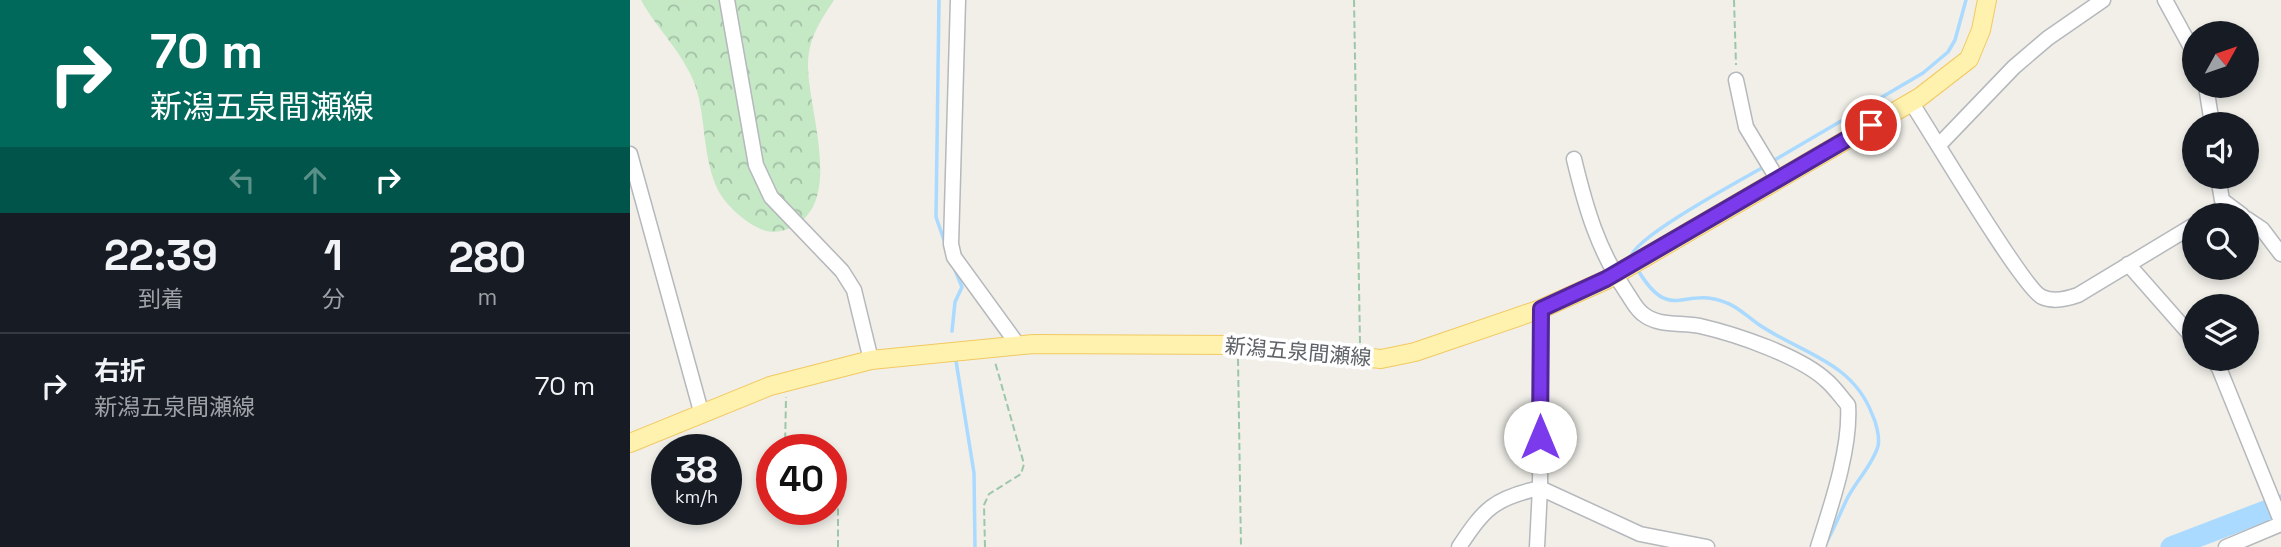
<!DOCTYPE html>
<html lang="ja">
<meta charset="utf-8">
<style>
body{margin:0;font-family:"Space Grotesk","Noto Sans JP",sans-serif;background:#242831;color:#f1f3f6;height:100vh;display:flex;flex-direction:column;font-size:26px;white-space:nowrap}
*{box-sizing:border-box;margin:0}
p{font-size:23px;color:#9ea1a6}
.icon{flex:none;width:38px;height:38px;fill:none;stroke:currentColor;stroke-width:2;stroke-linecap:round;stroke-linejoin:round}
.map{position:relative;flex:1;overflow:hidden}
.side{display:flex;flex-direction:column;background:#171b24;width:630px}
.side>*{flex:none}
.top-card{background:#00695c;color:#fff;overflow:hidden}
.needle{width:46px;rotate:50deg}
.buttons{position:absolute;left:1552px;top:21px;display:grid;gap:14px}
.buttons a{display:grid;place-items:center;width:77px;height:77px;border-radius:50%;background:#171b24;box-shadow:0 4px 10px #0003;font-size:35px}
.speed{position:absolute;left:21px;top:434px;display:flex;gap:14px;font-size:35px;font-weight:700;text-align:center}
.speed>*{display:grid;place-content:center;width:91px;height:91px;border-radius:50%;background:#171b24;box-shadow:0 4px 10px #0003;line-height:1}
.speed small{font-size:18px;font-weight:400}
.speed .limit{border:10px solid #d22;background:#fff;color:#111}
.pin{position:absolute;display:grid;place-items:center;width:60px;height:60px;color:#fff;margin:-30px;border:4px solid #fff;border-radius:50%;box-shadow:0 2px 7px #0007}
.me{position:absolute;width:77px;margin:-38px;rotate:0deg;stroke-linejoin:round;filter:drop-shadow(0 0 5px #0008)}
.turn{display:flex;align-items:center;gap:24px;height:147px;padding:0 35px;font-size:32px}
.turn .icon{width:91px;height:91px;stroke-width:2.5}
.turn b{display:block;font-size:49px;line-height:60px}
.lanes{display:flex;align-items:center;height:66px;padding:0 35px;background:#0003;justify-content:center;gap:35px;direction:ltr}
.lanes .off{opacity:.35}
.eta{display:flex;justify-content:space-evenly;align-items:center;height:119px;text-align:center}
.eta b{font-size:42px;font-weight:600;line-height:49px}
ul{padding:0;list-style:none}
li{display:flex;align-items:center;gap:21px;height:105px;padding:0 35px;border-top:2px solid #363941}
li div{flex:1}
li b{display:block;font-size:26px}
li em{font-style:normal}
main{display:flex;flex:1;min-height:0}
.map>svg:first-child{display:block}
.forest{fill:url(#forest-crowns)}
.lines{fill:none;stroke-linecap:round;stroke-linejoin:round}
.stream{stroke:#aadaff;stroke-width:3.5}
.river{stroke:#aadaff;stroke-width:21}
.minor-casing{stroke:#b5b8bc;stroke-width:17}
.major-casing{stroke:#f2c960;stroke-width:20}
.path{stroke:#9cc7a9;stroke-width:2;stroke-dasharray:7 3.5;stroke-linecap:butt}
.minor{stroke:#fff;stroke-width:14}
.major{stroke:#fff2af;stroke-width:18}
.route-casing{stroke:#51269a;stroke-width:18}
.route{stroke:#7c3aed;stroke-width:12}
.labels{text-anchor:middle;stroke-width:7;stroke-linejoin:round;paint-order:stroke}
.street-label{font-size:21px;fill:#5f6368;stroke:#fff}
</style>
<main>
<section class="side">
<div class="top-card">
<div class="turn"><svg class="icon" aria-label="right" viewBox="0 0 24 24"><path d="M7 20v-9h11M14 6l5 5-5 5"/></svg><div><b>70 m</b>新潟五泉間瀬線</div></div>
<div class="lanes"><svg class="icon off" aria-label="left" viewBox="0 0 24 24"><path d="M17 20v-9H6M10 6l-5 5 5 5"/></svg><svg class="icon off" aria-label="ahead" viewBox="0 0 24 24"><path d="M12 20V5M6 11l6-6 6 6"/></svg><svg class="icon" aria-label="right" viewBox="0 0 24 24"><path d="M7 20v-9h11M14 6l5 5-5 5"/></svg></div>
</div>
<div class="eta">
<div><b>22:39</b><p>到着</p></div>
<div><b>1</b><p>分</p></div>
<div><b>280</b><p>m</p></div>
</div>
<ul>
<li><svg class="icon" aria-label="right" viewBox="0 0 24 24"><path d="M7 20v-9h11M14 6l5 5-5 5"/></svg><div><b>右折</b><p>新潟五泉間瀬線</p></div><em>70 m</em></li>
</ul>
</section>
<div class="map">
<svg width="1651" height="547" viewBox="0 0 1651 547">
<defs>
<pattern id="forest-crowns" width="20" height="18" patternUnits="userSpaceOnUse" patternTransform="scale(1.75)"><rect width="20" height="18" fill="#c5e8c5"/><path d="M2 6a3 3 0 1 1 6 0M12 15a3 3 0 1 1 6 0" fill="none" stroke="#a3c0a4"/></pattern>
</defs>
<rect width="100%" height="100%" fill="#f1efe8"/>
<path class="forest" d="M11,0H204C190,21 179,38 178,63C177,109 215,202 162,227C155,231 144,233 136,231C119,226 96,206 88,190C73,159 76,123 67,91C57,56 28,31 11,0Z"/>
<g class="lines">
<path class="stream" d="M309,0L306,217L315,243
M1143,161L1293,73L1318,52L1325,40L1336,0
M1001,257C1004,237 1113,179 1137,165
M1006,267C1041,327 1052,284 1097,303C1108,307 1118,317 1128,324C1170,353 1222,361 1242,414C1246,422 1250,437 1248,446C1243,465 1224,483 1216,501C1209,516 1203,531 1195,545
M322,331L325,302L332,287L325,270
M326,361L344,473L345,547"/>
<path class="river" d="M1541,547L1651,505"/>
<g class="minor-casing">
<path id="minor" d="M97,0L126,165L141,197L212,271L224,290L241,360
M328,0L321,244L324,257L388,345
M1535,0L1564,53
M1106,80L1116,127L1148,180
M1576,86L1582,124
M1281,102C1299,129 1394,290 1412,297C1423,302 1437,299 1448,295L1564,225
M1309,145L1384,67L1418,38L1473,0
M0,154L72,415
M944,159C956,209 968,250 997,293C1002,300 1006,309 1013,314C1029,327 1051,322 1070,326C1105,334 1171,356 1197,381C1205,388 1211,397 1218,405C1221,448 1201,506 1188,547
M1588,177L1592,200L1612,215
M1581,215L1597,205
M1617,219L1632,229L1651,254
M1498,264L1564,339
M1582,359L1589,368L1651,521
M829,547C854,509 864,498 910,488L911,309
M907,547L910,488L1010,534L1077,547
M1596,547L1651,524"/>
</g>
<g class="major-casing">
<path id="major" d="M0,443L140,386L241,360L403,344L608,345L751,359L785,352L911,309L976,280L1290,97L1339,59L1351,30L1357,0"/>
</g>
<path class="path" d="M724,0L730,343
M1104,0L1106,65
M608,359L611,547
M155,450L156,397
M201,462L208,463V547
M355,547L354,505L359,494L391,474L394,464L365,362"/>
<use href="#minor" class="minor"/>
<use href="#major" class="major"/>
</g>
<g class="lines">
<g class="route-casing">
<path id="route" d="M910,437L911,309L976,279L1241,125"/>
</g>
<use href="#route" class="route"/>
</g>
<g class="labels">
<g class="street-label">
<text transform="translate(668 352) rotate(5)" y="7">新潟五泉間瀬線</text>
</g>
</g>
</svg>
<div class="buttons">
<a><svg class="needle" viewBox="-14 -14 28 28"><path d="M0-13l5 13h-10z" fill="#e53935"/><path d="M0 13l5-13h-10z" fill="#9ea1a6"/></svg></a>
<a><svg class="icon" aria-label="sound" viewBox="0 0 24 24"><path d="M4 9h4l5-4v14l-5-4H4zM17 9q2 3 0 6"/></svg></a>
<a><svg class="icon" aria-label="search" viewBox="0 0 24 24"><circle cx="10" cy="10" r="6"/><path d="M15 15l6 6"/></svg></a>
<a><svg class="icon" aria-label="layers" viewBox="0 0 24 24"><path d="M12 4l9 5-9 5-9-5zM3 14l9 5 9-5"/></svg></a>
</div>
<div class="speed"><div>38<small>km/h</small></div><div class="limit">40</div></div>
<div class="pin" style="left:1241px;top:125px;background:#d93025"><svg class="icon" aria-label="arrive" viewBox="0 0 24 24"><path d="M6 21V4h12l-3 4 3 4H6"/></svg></div>
<svg class="me" style="left:910px;top:437px" viewBox="-20 -20 40 40"><circle r="19" fill="#fff"/><path d="M0-13L10 11 0 6-10 11z" fill="#7c3aed"/></svg>
</div>
</main>
